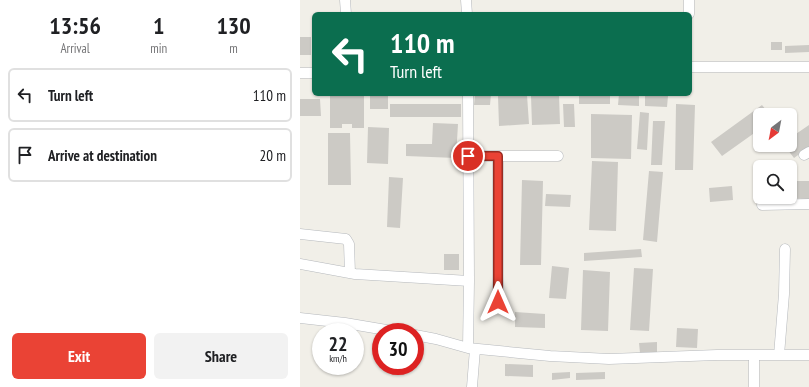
<!DOCTYPE html>
<style>
body{margin:0;font-family:"PT Sans Narrow",sans-serif;background:#f2f2f2;color:#202124;height:100vh;display:flex;flex-direction:column;font-size:15px;white-space:nowrap}
*{box-sizing:border-box;margin:0}
p{font-size:13px;color:#757577}
.icon{flex:none;width:22px;height:22px;fill:none;stroke:currentColor;stroke-width:2;stroke-linecap:round;stroke-linejoin:round}
.map{position:relative;flex:1;overflow:hidden}
.details{display:flex;flex-direction:column;background:#fff;width:300px}
.details>*{flex:none}
.guide{position:absolute;left:12px;top:12px;width:380px;height:84px;border-radius:6px;box-shadow:0 1px 3px #0004;background:#0b6e4f;color:#fff;overflow:hidden}
.needle{width:26px;rotate:212deg}
.buttons{position:absolute;left:453px;top:108px;display:grid;gap:8px}
.buttons a{display:grid;place-items:center;width:44px;height:44px;border-radius:6px;background:#fff;box-shadow:0 1px 3px #0004;font-size:20px}
.speed{position:absolute;left:12px;top:323px;display:flex;gap:8px;font-size:20px;font-weight:700;text-align:center}
.speed>*{display:grid;place-content:center;width:52px;height:52px;border-radius:50%;background:#fff;box-shadow:0 1px 3px #0004;line-height:1}
.speed small{font-size:10px;font-weight:400}
.speed .limit{border:6px solid #d22;background:#fff;color:#111}
.pin{position:absolute;display:grid;place-items:center;width:34px;height:34px;color:#fff;margin:-17px;border:2px solid #fff;border-radius:50%;box-shadow:0 1px 4px #0007}
.me{position:absolute;width:44px;margin:-22px;rotate:0deg;stroke-linejoin:round;filter:drop-shadow(0 0 3px #0008)}
.turn{display:flex;align-items:center;gap:14px;height:84px;padding:0 12px;font-size:18px}
.turn .icon{width:52px;height:52px;stroke-width:2.5}
.turn b{display:block;font-size:28px;line-height:34px}
.eta{display:flex;justify-content:space-evenly;align-items:center;height:68px;text-align:center}
.eta b{font-size:24px;font-weight:700;line-height:28px}
.action{display:flex;gap:8px;margin-top:auto;padding:8px 12px}
.action a{flex:1;height:46px;border-radius:6px;background:#ea4335;color:#fff;font-size:16px;font-weight:700;line-height:46px;text-align:center}
.action a+a{background:#f2f2f2;color:#202124}
ul{padding:0;list-style:none}
li{display:flex;align-items:center;gap:12px;height:54px;margin:0 8px 6px;padding:0 4px;border:2px solid #e0e0e0;border-radius:6px}
li div{flex:1}
li b{display:block;font-size:15px}
li em{font-style:normal}
main{display:flex;flex:1;min-height:0}
.map>svg:first-child{display:block}
.building{fill:#cccac5}
.lines{fill:none;stroke-linecap:round;stroke-linejoin:round}
.minor-casing{stroke:#b5b8bc;stroke-width:11}
.minor{stroke:#fff;stroke-width:10}
.route-casing{stroke:#982c22;stroke-width:10}
.route{stroke:#ea4335;stroke-width:7}
</style>
<main>
<section class="details">
<div class="eta">
<div><b>13:56</b><p>Arrival</p></div>
<div><b>1</b><p>min</p></div>
<div><b>130</b><p>m</p></div>
</div>
<ul>
<li><svg class="icon" aria-label="left" viewBox="0 0 24 24"><path d="M17 20v-9H6M10 6l-5 5 5 5"/></svg><div><b>Turn left</b></div><em>110 m</em></li>
<li><svg class="icon" aria-label="arrive" viewBox="0 0 24 24"><path d="M6 21V4h12l-3 4 3 4H6"/></svg><div><b>Arrive at destination</b></div><em>20 m</em></li>
</ul>
<div class="action"><a>Exit</a><a>Share</a></div>
</section>
<div class="map">
<svg width="509" height="387" viewBox="0 0 509 387">
<rect width="100%" height="100%" fill="#f1efe8"/>
<path class="building" d="M0,37H11V55H0Z
M471,42H482V50H471Z
M509,45V52L485,53V46Z
M30,94H64V128H52V124H42V128H30Z
M70,94H88V109H70Z
M175,94H191L190,105H174Z
M279,94H310V104H279Z
M319,94H339V106L318,105Z
M227,95L229,124L199,126L198,96Z
M259,95L260,124L232,125L231,96Z
M345,95L368,96L367,107L345,106Z
M0,99H20L21,116H0Z
M90,104H161V117H90Z
M263,104H274L275,127H264Z
M376,104L395,105L393,170H375Z
M462,105L470,115H460V129L422,156L411,142Z
M340,112L349,113L347,150L337,149Z
M291,114L332,115L331,159L291,158Z
M353,121H365L362,165H351Z
M133,123L158,124L156,158L106,156V144H132Z
M509,125V147L494,158L484,145H490V138Z
M68,127L89,128L88,164L67,163Z
M28,133H50L51,185H28Z
M292,161L318,162L316,231L289,230Z
M349,171L363,172L357,242L343,240Z
M89,177L103,178L100,228L87,227Z
M222,180L243,181L241,265H220Z
M490,181H509V199L478,198V197H490Z
M432,186L433,200L410,202L409,188Z
M246,194L271,195L270,207L245,206Z
M341,249L342,257L284,261V253Z
M144,254H159V270H144Z
M252,266L269,268L266,299L249,298Z
M334,268L353,269L349,331L330,330Z
M283,270L310,272L308,331L281,330Z
M215,312L245,314V328L215,327Z
M377,328L398,329L397,348L376,347Z
M357,342V352L340,353L339,343Z
M205,364L233,365V377L205,376Z
M270,372V378L252,380V373Z
M305,372V379L276,380V373Z"/>
<g class="lines">
<g class="minor-casing">
<path id="minor" d="M45,0L46,14
M166,0L167,14
M389,0V14
M390,67H509
M0,73H14
M168,94L169,281L168,348
M504,155L509,152
M168,156H258
M198,156V302
M462,205L509,204
M0,234L46,239L49,244L50,273
M0,264L55,274L169,281
M0,318L45,323L98,332
M115,335L136,339L168,348L250,356L309,359L417,355H509
M479,355L484,294L485,249
M454,356V387
M172,387L175,349"/>
</g>
<use href="#minor" class="minor"/>
</g>
<g class="lines">
<g class="route-casing">
<path id="route" d="M168,156H198V302"/>
</g>
<use href="#route" class="route"/>
</g>
</svg>
<div class="buttons">
<a><svg class="needle" viewBox="-14 -14 28 28"><path d="M0-13l5 13h-10z" fill="#e53935"/><path d="M0 13l5-13h-10z" fill="#757577"/></svg></a>
<a><svg class="icon" aria-label="search" viewBox="0 0 24 24"><circle cx="10" cy="10" r="6"/><path d="M15 15l6 6"/></svg></a>
</div>
<div class="speed"><div>22<small>km/h</small></div><div class="limit">30</div></div>
<div class="pin" style="left:168px;top:156px;background:#d93025"><svg class="icon" aria-label="arrive" viewBox="0 0 24 24"><path d="M6 21V4h12l-3 4 3 4H6"/></svg></div>
<svg class="me" style="left:198px;top:302px" viewBox="-20 -20 40 40"><path d="M0-17L14 15 0 8-14 15z" fill="#ea4335" stroke="#fff" stroke-width="4"/></svg>
<div class="guide">
<div class="turn"><svg class="icon" aria-label="left" viewBox="0 0 24 24"><path d="M17 20v-9H6M10 6l-5 5 5 5"/></svg><div><b>110 m</b>Turn left</div></div>
</div>
</div>
</main>
